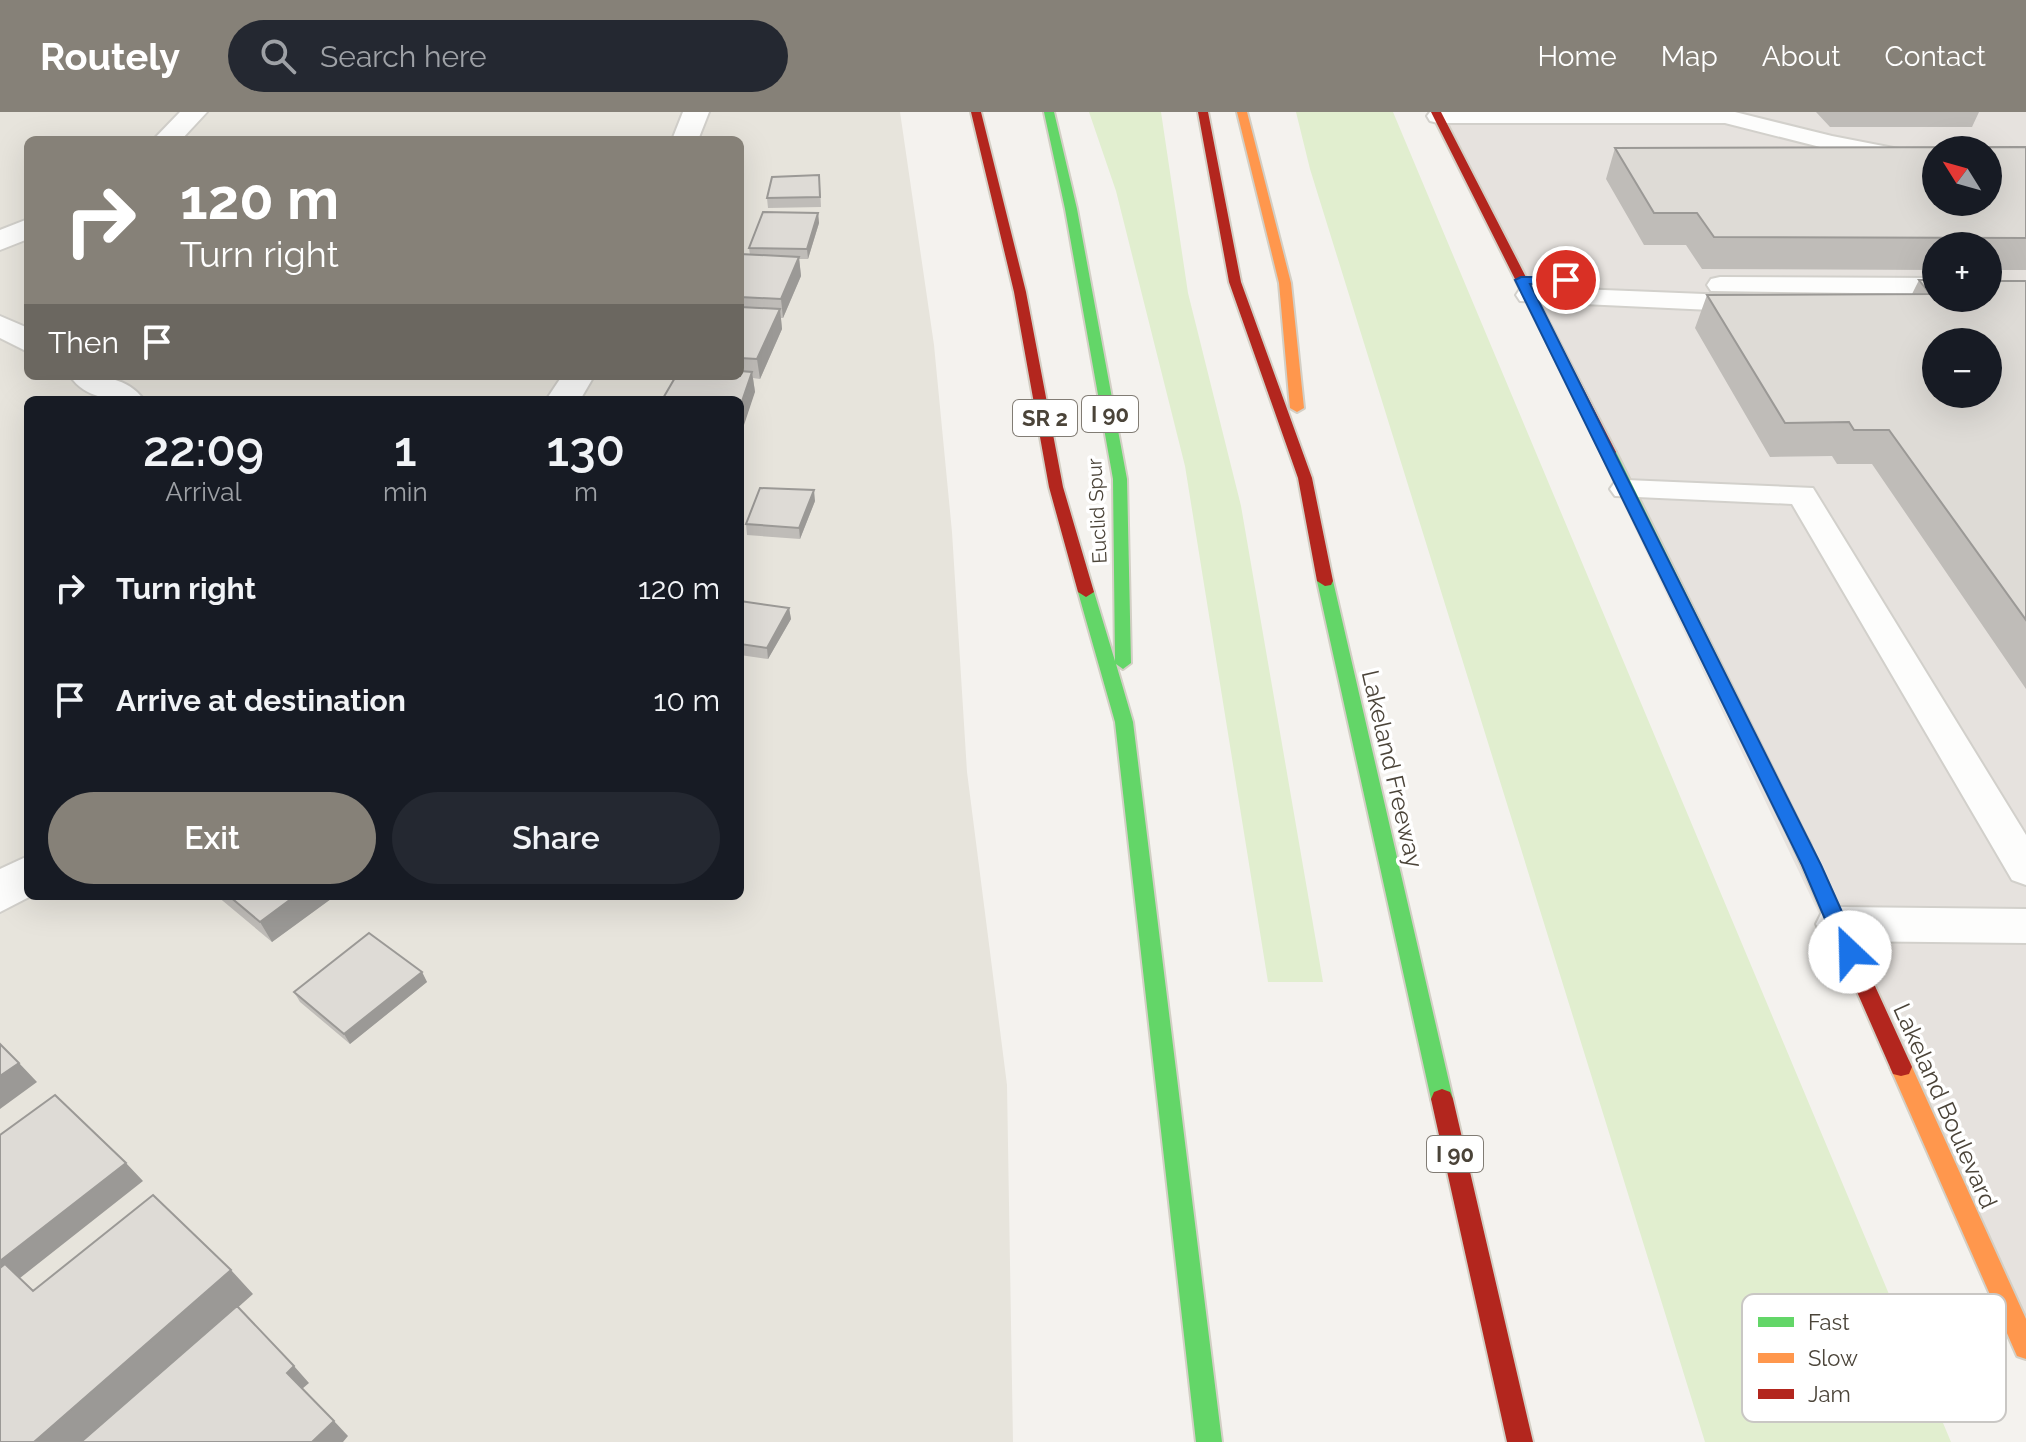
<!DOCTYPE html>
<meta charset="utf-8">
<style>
body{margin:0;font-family:Raleway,sans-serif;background:#242831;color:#f1f3f6;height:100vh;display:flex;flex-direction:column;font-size:30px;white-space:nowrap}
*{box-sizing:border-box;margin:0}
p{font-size:26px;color:#9ea1a6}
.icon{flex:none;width:44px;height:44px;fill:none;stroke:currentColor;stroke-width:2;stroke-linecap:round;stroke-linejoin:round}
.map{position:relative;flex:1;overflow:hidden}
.side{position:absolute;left:24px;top:284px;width:720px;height:504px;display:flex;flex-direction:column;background:#171b24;border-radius:12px;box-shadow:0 8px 32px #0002}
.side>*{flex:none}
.guide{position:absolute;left:24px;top:24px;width:720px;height:244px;border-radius:12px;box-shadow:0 8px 32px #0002;background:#868178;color:#fff;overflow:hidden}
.needle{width:52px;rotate:307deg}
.buttons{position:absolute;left:1922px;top:24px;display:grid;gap:16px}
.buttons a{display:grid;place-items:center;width:80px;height:80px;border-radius:50%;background:#171b24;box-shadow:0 8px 32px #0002;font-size:40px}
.pin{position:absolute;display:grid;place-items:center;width:68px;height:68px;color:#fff;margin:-34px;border:4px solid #fff;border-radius:50%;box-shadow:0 2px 8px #0007}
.me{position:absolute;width:88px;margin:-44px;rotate:336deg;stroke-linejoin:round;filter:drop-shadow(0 0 6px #0008)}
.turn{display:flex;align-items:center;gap:28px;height:168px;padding:0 24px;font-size:36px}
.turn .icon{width:104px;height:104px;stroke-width:2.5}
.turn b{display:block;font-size:56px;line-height:68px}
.then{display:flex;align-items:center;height:76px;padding:0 24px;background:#0003;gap:16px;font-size:30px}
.eta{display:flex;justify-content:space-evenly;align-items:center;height:136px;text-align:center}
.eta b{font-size:48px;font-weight:600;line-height:56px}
.button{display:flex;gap:16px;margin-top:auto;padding:16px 24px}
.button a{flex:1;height:92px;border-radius:48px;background:#868178;color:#fff;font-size:32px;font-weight:600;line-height:92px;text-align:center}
.button a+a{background:#242831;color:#f1f3f6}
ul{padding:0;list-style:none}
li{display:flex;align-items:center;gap:24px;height:112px;padding:0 24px}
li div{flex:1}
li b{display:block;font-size:30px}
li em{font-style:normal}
header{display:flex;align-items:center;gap:48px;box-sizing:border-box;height:112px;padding:0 40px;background:#868178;color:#fff}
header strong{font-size:38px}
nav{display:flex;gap:44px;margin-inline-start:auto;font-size:28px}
.search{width:560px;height:72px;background:#242831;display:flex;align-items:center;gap:20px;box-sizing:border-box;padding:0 28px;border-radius:44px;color:#9ea1a6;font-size:30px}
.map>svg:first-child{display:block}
.residential{fill:#e7e4dc;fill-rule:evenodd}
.industrial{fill:#e6e2de;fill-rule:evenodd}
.green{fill:#e1eecf}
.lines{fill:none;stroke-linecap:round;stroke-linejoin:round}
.lane-casing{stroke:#d2d0cb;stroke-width:4}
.street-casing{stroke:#d2d0cb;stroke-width:4}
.fast-casing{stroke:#d3cfc5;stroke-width:4}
.slow-casing{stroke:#d3cfc5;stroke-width:4}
.jam-casing{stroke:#d3cfc5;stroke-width:4}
.lane{fill:#fdfdfc;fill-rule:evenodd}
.street{fill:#fdfdfc;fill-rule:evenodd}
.fast{fill:#63d668;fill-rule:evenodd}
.slow{fill:#ff974d;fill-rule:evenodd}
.jam{fill:#b3261e;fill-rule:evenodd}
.wall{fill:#bfbcb8}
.shaded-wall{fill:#9b9996}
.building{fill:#dedbd6;stroke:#9b9996;stroke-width:2;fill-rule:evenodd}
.route{fill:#1a73e8;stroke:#114b97;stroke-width:2}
.labels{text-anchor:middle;stroke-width:7;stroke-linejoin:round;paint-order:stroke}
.far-street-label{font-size:20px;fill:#4b4439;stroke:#fff}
.shield{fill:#fff;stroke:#817c74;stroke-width:2}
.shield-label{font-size:22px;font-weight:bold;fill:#4b4439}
.street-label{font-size:24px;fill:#4b4439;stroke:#fff}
.key{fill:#fff;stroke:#c9c7c4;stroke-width:2}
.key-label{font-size:22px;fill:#4b4439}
</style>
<header>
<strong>Routely</strong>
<div class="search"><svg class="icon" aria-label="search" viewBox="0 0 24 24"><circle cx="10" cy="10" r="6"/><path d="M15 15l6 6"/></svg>Search here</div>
<nav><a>Home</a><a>Map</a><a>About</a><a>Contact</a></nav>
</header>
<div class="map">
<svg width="2026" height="1330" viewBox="0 0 2026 1330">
<rect width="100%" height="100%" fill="#f4f2ee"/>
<path class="residential" d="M0,0H900L934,233L952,420L967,660L1007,973L1013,1330H0ZM28,28H740V264H28ZM28,288H740V784H28Z"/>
<path class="industrial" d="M1436,0H2026V1235ZM1936,38H1988V90H1936ZM1936,134H1988V186H1936ZM1936,230H1988V282H1936Z"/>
<path class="green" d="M1089,0H1161L1188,181L1241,394L1323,870H1268L1185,354L1116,79Z
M1296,0H1393L1951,1330H1705L1310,57Z"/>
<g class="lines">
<g class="lane-casing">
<path id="lane" d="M1430,0H1735L1832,24L1914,40H1936V54H1914L1832,38L1725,11H1438L1430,9L1427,4Z
M1720,165L1936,166V182L1711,179L1707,173L1711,167Z
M1529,175L1754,184L1763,186L1767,192L1763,198L1754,200L1520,189L1516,183L1520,177Z
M1626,368L1813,376L2026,723V773L2012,768L1792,392L1615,384L1610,377L1615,370Z
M1837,795L2026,797V831L1837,829L1822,824L1816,812L1822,800Z"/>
</g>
<g class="street-casing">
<path id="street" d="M180,0H207L181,28H153Z
M683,0H709L698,28H672Z
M28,107V127L0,138V118Z
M0,204L28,216V240L0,226Z
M70,264C97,264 126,263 144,288C116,288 87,289 70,264Z
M562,264H594L580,288H546Z
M28,744V784H31L0,800V757Z"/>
</g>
<g class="fast-casing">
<path id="fast" d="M1044,0H1054L1077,97L1127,367L1131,551L1123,557L1116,552L1133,610L1222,1330H1196L1115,610L1078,480L1086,475L1094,480L1115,549L1113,367L1065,97Z
M1609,336L1616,340L1811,734L1809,739H1795L1793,734L1602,340Z
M1325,464L1333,469L1453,987L1450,994L1442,997L1434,994L1431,987L1317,469Z"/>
</g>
<g class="slow-casing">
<path id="slow" d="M1237,0H1247L1291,171L1304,296L1297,300L1290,296L1279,171Z
M1901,946L1909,948L1912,955L2026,1207V1247L2017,1244L1890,955L1893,948Z"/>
</g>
<g class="jam-casing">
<path id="jam" d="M971,0H981L1026,180L1063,375L1094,480L1086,485L1078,480L1049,375L1014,180Z
M1198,0H1208L1241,170L1312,366L1333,469L1331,473L1325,474L1317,469L1298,366L1229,170Z
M1431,0H1441L1616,340L1614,343L1609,344L1602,340Z
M1802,727L1809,729L1811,734L1912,955L1909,962L1901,964L1893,962L1890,955L1793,734L1795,729Z
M1442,977L1450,980L1453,987L1533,1330H1507L1431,987L1434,980Z"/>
</g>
<use href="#lane" class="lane"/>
<use href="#street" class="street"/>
<use href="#fast" class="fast"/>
<use href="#slow" class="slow"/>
<use href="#jam" class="jam"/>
</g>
<path class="wall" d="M1816,0H1979L1972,15H1830Z
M2026,35V158H1988V134H1936V158L1702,157L1686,133H1644L1606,67L1615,36Z
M820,73L821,95L768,96L767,86Z
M818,101L819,111L808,147H799L801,164L783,206H781L782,217L760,267L753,266L755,280L740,288V142L750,143L749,136Z
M1919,168L2026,169V577L1872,352H1837L1832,344L1770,345L1695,216L1707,183L1912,182Z
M815,389L800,427L747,423L746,412Z
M740,489L789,496L791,507L768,547L740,543Z
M217,784H335L272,830Z
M422,860L427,870L350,932L300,890L294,880Z"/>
<path class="shaded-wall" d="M818,101L819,111L808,147L807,137Z
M799,145L801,164L783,206L781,187Z
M780,197L782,217L760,267L757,247Z
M752,260L755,280L740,325V295Z
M814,378L815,389L800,427L799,416Z
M789,496L791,507L768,547L767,536Z
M295,784H335L272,830L260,810Z
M422,860L427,870L350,932L344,922Z
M19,951L37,970L0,997V964Z
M126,1051L143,1069L20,1166L60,1203L0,1182V1149Z
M231,1158L253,1182L87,1330H34Z
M294,1254L309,1271L302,1277L287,1261Z
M334,1309L348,1324L343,1330H312Z"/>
<path class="building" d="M2026,35V126L1714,125L1697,101H1654L1615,36ZM1936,38H1988V90H1936Z
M819,63L820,85L767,86L772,65Z
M763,100L818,101L807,137L749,136Z
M740,142L799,145L781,187L740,185Z
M1919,168H1936V186H1988V169H2026V508L1889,318H1854L1849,310L1785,311L1707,183L1930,182ZM1936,230H1988V282H1936Z
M740,195L780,197L757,247L740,246Z
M740,259L752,260L740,295V288H662L676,264H740Z
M760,376L814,378L799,416L746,412Z
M740,489L789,496L767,536L740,532Z
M229,784H295L260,810Z
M369,821L422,860L344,922L294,880Z
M0,932L19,951L0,964Z
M55,983L126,1051L0,1149V1023Z
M153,1083L231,1158L34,1330H0V1156L5,1152L33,1179Z
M237,1194L294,1254L287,1261L334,1309L312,1330H81Z"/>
<path class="route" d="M1566,165L1572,168L1570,171L1530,172L1821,753L1860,840L1857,846H1842L1839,840L1802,753L1515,168L1521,165Z"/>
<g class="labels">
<g class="far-street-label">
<text transform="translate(1097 399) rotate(-93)" y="7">Euclid Spur</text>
</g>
<g class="shield">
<rect x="1082" y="284" width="56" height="36" rx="6"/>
<rect x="1013" y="288" width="64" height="36" rx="6"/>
<rect x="1427" y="1024" width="56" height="36" rx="6"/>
</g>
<g class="shield-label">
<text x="1110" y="310">I 90</text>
<text x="1045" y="314">SR 2</text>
<text x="1455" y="1050">I 90</text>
</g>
<g class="street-label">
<text transform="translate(1392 657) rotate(77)" y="8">Lakeland Freeway</text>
<text transform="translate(1945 994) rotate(66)" y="8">Lakeland Boulevard</text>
</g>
</g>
<rect x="1742" y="1182" width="264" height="128" rx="12" class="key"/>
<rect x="1758" y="1205" width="36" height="10" fill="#63d668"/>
<rect x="1758" y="1241" width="36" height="10" fill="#ff974d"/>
<rect x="1758" y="1277" width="36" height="10" fill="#b3261e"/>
<g class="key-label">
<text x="1808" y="1218">Fast</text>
<text x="1808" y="1254">Slow</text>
<text x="1808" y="1290">Jam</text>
</g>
</svg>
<div class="buttons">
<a><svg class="needle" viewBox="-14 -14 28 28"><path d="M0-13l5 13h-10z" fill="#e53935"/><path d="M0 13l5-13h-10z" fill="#9ea1a6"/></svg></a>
<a>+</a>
<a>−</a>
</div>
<div class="pin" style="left:1566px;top:168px;background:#d93025"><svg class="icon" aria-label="arrive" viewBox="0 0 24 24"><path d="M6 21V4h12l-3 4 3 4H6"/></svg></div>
<svg class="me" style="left:1850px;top:840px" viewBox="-20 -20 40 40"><circle r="19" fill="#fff"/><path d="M0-13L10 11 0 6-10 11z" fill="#1a73e8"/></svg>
<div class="guide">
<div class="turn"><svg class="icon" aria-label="right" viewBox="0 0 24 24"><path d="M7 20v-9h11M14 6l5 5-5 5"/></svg><div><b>120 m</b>Turn right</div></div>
<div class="then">Then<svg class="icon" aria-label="arrive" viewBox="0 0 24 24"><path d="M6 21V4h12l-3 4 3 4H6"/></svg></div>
</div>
<section class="side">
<div class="eta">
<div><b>22:09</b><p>Arrival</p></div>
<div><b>1</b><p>min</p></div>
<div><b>130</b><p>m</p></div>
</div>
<ul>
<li><svg class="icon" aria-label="right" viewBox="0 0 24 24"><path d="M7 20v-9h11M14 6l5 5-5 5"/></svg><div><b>Turn right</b></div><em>120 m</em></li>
<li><svg class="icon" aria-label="arrive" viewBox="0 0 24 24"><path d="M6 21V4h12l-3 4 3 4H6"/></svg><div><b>Arrive at destination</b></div><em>10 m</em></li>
</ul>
<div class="button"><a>Exit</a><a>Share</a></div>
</section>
</div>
